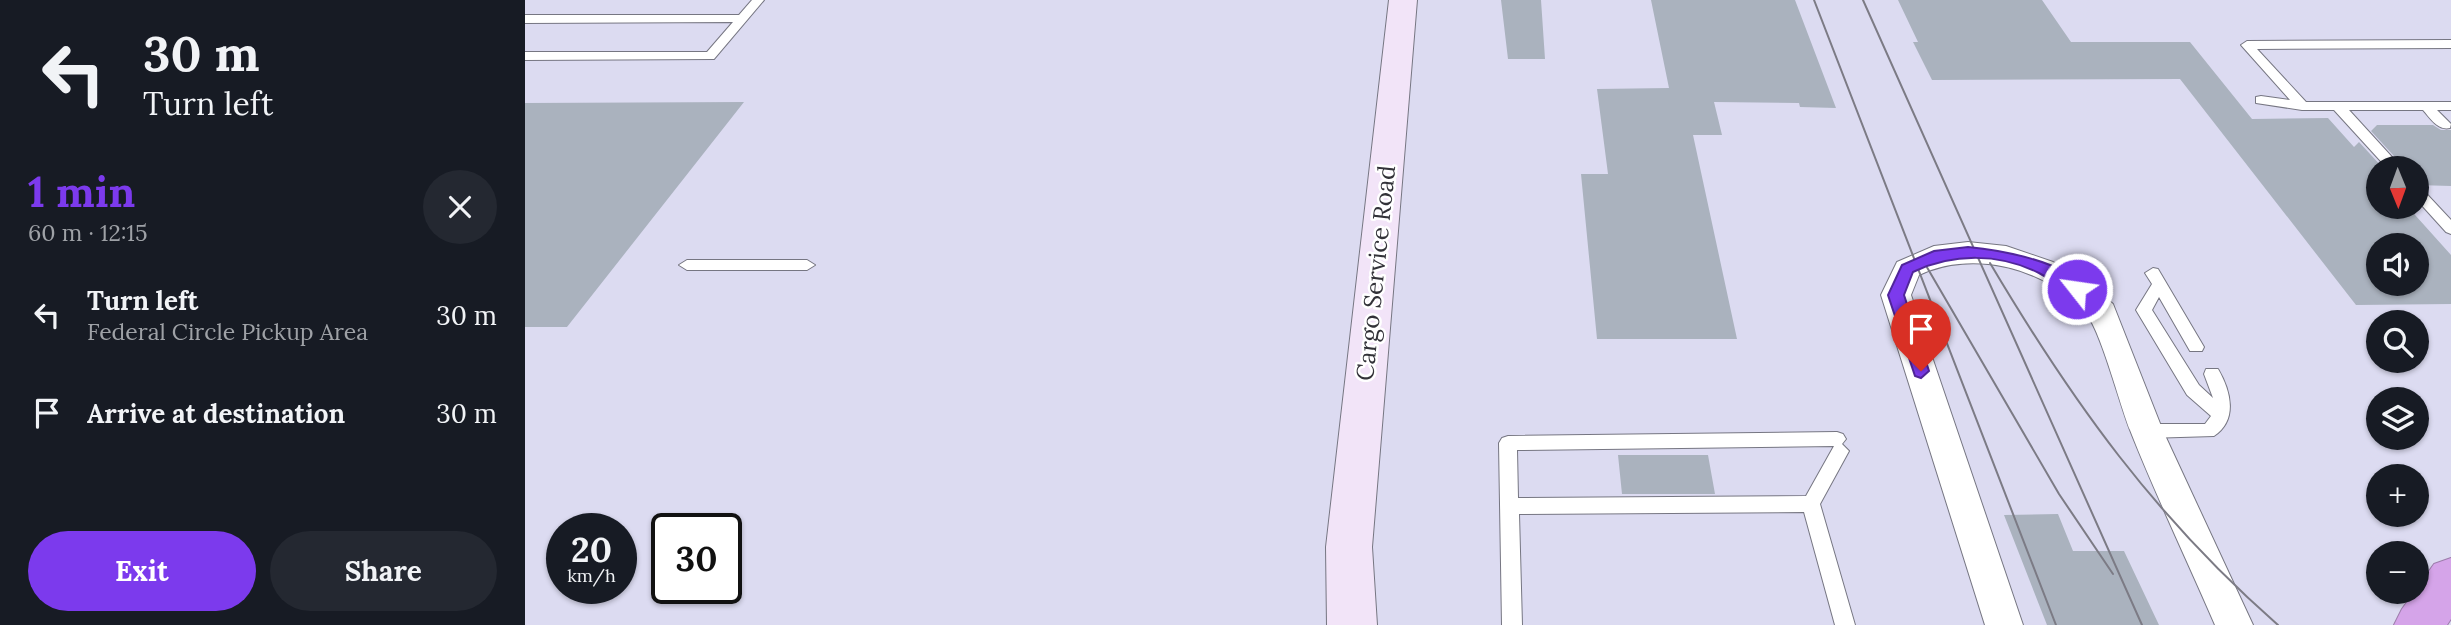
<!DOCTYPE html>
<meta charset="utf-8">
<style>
body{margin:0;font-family:Lora,serif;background:#242831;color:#f1f3f6;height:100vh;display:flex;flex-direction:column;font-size:26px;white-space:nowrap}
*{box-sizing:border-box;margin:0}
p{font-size:23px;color:#9ea1a6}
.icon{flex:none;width:38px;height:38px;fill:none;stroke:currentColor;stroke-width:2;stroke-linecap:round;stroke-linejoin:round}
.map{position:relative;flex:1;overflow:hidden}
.sheet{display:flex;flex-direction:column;background:#171b24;width:525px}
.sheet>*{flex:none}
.banner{background:#171b24;color:#f1f3f6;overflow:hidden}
.needle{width:46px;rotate:179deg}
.controls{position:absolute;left:1841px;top:156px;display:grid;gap:14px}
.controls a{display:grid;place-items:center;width:63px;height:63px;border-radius:50%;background:#171b24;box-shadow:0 2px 5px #0004;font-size:35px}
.speed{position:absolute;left:21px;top:513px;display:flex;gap:14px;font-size:35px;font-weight:700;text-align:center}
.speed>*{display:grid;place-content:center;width:91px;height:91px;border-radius:50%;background:#171b24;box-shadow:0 2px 5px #0004;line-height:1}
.speed small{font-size:18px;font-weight:400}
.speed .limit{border:4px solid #111;border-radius:10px;background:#fff;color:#111}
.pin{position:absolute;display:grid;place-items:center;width:60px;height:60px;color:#fff;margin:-72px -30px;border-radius:50% 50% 50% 0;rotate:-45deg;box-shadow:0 0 7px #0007}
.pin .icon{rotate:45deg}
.me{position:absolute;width:77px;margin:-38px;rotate:300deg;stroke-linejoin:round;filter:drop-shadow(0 0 5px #0008)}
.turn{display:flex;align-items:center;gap:24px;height:147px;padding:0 28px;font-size:32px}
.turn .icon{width:91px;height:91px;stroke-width:2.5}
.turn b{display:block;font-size:49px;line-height:60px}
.round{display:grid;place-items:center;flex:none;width:74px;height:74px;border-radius:37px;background:#242831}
.overview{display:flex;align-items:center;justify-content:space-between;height:119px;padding:0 28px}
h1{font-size:42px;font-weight:700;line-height:52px;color:#7c3aed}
.action{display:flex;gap:14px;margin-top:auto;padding:14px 28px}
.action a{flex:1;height:80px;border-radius:42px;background:#7c3aed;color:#fff;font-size:28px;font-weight:700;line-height:80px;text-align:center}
.action a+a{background:#242831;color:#f1f3f6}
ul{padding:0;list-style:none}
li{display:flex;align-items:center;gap:21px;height:98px;padding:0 28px}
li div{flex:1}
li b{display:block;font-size:26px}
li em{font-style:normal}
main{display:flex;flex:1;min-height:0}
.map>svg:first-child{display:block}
.built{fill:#dcdbf1;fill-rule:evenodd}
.building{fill:#aab2be;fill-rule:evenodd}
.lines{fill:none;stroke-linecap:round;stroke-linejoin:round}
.lane-casing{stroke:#767682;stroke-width:2}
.street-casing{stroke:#767682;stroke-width:2}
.secondary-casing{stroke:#767682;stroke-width:2}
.highway-casing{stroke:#9c7cab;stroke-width:2}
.lane{fill:#fff;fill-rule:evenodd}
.street{fill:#fff;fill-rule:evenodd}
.secondary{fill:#f2e4f8;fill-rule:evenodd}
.highway{fill:#d5a4e9;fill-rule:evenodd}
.tram{stroke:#7c7b85;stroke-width:2}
.route{fill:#7c3aed;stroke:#51269a;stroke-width:2}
.labels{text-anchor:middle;stroke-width:5;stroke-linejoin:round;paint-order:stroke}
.street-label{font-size:24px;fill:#323238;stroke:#fff}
</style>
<main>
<section class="sheet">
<div class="banner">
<div class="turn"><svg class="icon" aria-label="left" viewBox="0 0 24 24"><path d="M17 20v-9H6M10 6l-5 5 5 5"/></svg><div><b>30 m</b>Turn left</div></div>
</div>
<div class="overview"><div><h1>1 min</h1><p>60 m · 12:15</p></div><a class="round"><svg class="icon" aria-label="close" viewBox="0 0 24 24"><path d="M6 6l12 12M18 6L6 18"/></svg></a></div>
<ul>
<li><svg class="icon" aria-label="left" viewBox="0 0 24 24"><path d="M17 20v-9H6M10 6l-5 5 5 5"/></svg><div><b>Turn left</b><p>Federal Circle Pickup Area</p></div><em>30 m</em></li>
<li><svg class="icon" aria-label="arrive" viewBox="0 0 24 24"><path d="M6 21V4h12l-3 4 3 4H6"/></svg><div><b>Arrive at destination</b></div><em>30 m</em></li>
</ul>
<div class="action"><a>Exit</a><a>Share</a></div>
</section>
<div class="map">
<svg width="1926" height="625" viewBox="0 0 1926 625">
<rect width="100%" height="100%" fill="#e9e8f7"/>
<path class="built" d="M0,0H1926V625H0ZM1853,168H1892V206H1853ZM1853,245H1892V284H1853ZM1853,322H1892V360H1853ZM1853,399H1892V438H1853ZM1853,476H1892V514H1853ZM37,528H96V588H37ZM142,528H201V588H142ZM1853,553H1892V592H1853Z"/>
<path class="building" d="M976,0H1016L1020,59H983Z
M1126,0H1270L1311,108L1275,107L1274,103L1189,102L1197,135H1168L1212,339H1072L1056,174H1083L1072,89L1144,88Z
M1373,0H1517L1546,42H1665L1727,119L1803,118L1829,147L1834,142L1858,168H1853V206H1882L1926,255V304L1831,305L1655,79L1407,80L1388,42H1393ZM1853,245H1892V284H1853Z
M219,102L42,327H0V103Z
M1852,125H1908L1916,130H1926V186L1892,185V168H1880L1846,131Z
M1093,455H1183L1190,494H1097Z
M1533,514L1548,551H1599L1634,625H1522L1479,515Z"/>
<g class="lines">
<g class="lane-casing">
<path id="lane" d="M227,0H239L189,59L0,60V52H182L208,22L0,23V15H214Z
M1926,40V48L1732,49L1781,102H1926V110H1912L1926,124L1925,128C1913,131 1905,118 1898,110H1824L1877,168H1862L1809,110H1777L1731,103V97L1736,96L1765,100L1716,45L1722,41Z
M1892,187L1897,189L1926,220V234L1921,232L1892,200Z
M162,260H282L290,265L282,270H162L154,265Z
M1628,268L1633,269L1679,347L1677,351H1665L1634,297L1627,310L1674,385L1688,398L1679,374L1681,369H1693C1706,391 1713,420 1689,436L1622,438L1616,436L1613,431L1616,426L1622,424H1680L1686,416L1662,395L1611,310L1627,284L1620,273Z
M1312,432L1318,434L1321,439L1317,444L1324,451L1295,504L1330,625H1310L1279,512L994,514L997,625H977L974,443L977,438L983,436ZM1309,446L1281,496L993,498L992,450Z"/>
</g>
<g class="street-casing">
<path id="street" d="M1443,242L1481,246L1528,262L1563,282L1588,304L1638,431L1728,625H1690C1662,560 1631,496 1605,430C1595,405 1576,332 1562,315C1523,268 1448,249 1394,275L1386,295L1498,625H1460L1356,295L1372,262L1409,246Z"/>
</g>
<g class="secondary-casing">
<path id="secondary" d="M864,0H892L847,547L852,625H802L801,547Z"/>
</g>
<g class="highway-casing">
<path id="highway" d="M1926,558V619L1922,625H1869L1877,609L1909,564Z"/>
</g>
<use href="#lane" class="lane"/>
<use href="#street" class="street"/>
<use href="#secondary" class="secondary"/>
<use href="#highway" class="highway"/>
<path class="tram" d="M1289,0L1531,625
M1338,0L1617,625
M1396,257L1534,494L1588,574
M1465,263C1548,403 1630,517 1753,625"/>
</g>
<path class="route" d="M1443,247C1474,250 1541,261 1560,289L1552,294C1539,290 1527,280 1514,273C1474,253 1428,253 1388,272L1379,295L1404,371L1396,378L1390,376L1363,295L1377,265L1409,251Z"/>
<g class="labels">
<g class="street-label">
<text transform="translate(851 273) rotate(-84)" y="8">Cargo Service Road</text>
</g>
</g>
</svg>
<div class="controls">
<a><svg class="needle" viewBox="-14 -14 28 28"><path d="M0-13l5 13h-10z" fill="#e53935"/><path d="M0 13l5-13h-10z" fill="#9ea1a6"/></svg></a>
<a><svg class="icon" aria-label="sound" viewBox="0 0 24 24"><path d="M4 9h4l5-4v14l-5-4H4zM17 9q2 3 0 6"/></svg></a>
<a><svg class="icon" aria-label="search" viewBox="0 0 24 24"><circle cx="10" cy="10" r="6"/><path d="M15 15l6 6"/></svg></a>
<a><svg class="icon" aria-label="layers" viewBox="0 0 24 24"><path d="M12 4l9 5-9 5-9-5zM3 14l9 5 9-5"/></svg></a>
<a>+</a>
<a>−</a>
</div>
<div class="speed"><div>20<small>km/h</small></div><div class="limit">30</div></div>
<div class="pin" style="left:1396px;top:371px;background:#d93025"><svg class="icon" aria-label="arrive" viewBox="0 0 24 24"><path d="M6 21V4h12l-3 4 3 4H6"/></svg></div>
<svg class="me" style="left:1552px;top:289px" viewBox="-20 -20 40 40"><circle r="17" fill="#7c3aed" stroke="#fff" stroke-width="3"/><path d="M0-11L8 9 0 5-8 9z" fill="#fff"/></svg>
</div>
</main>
